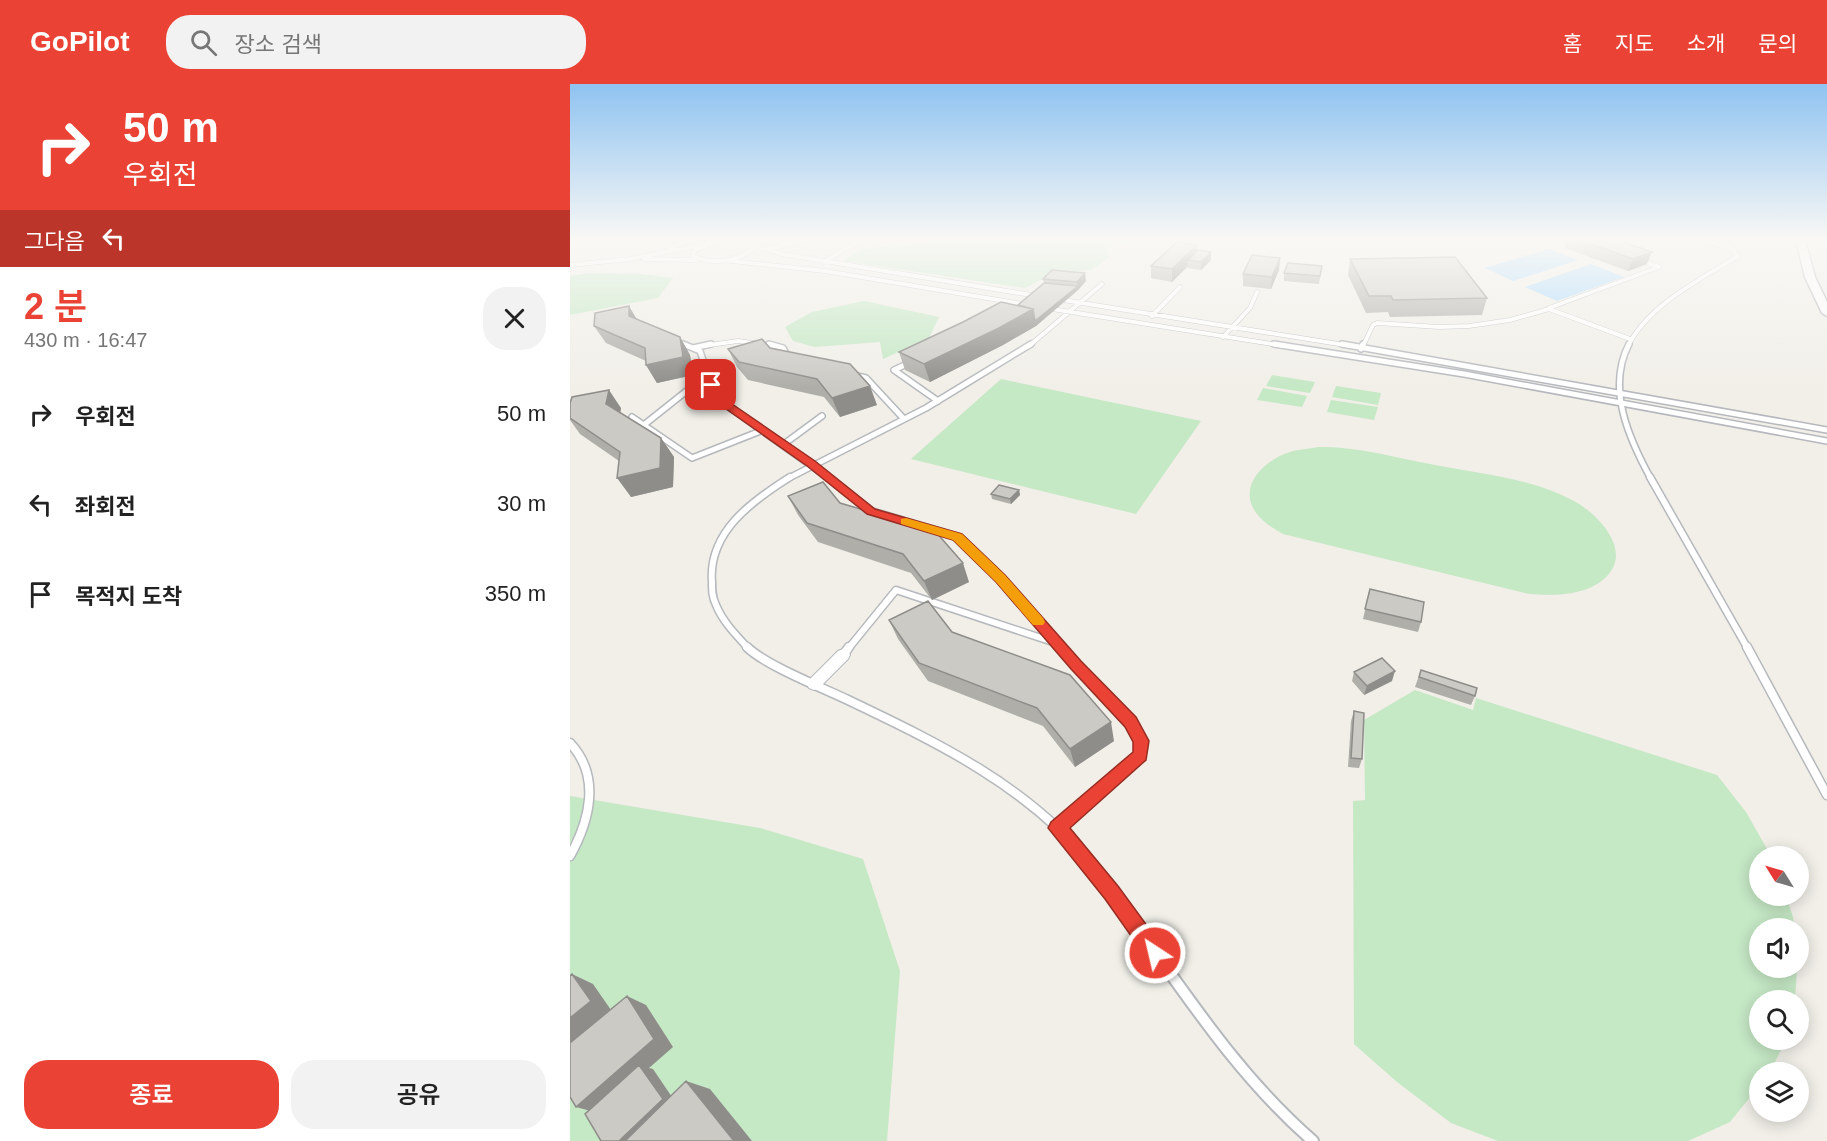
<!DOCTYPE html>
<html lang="ko">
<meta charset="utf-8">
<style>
body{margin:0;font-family:Helvetica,"Noto Sans KR",sans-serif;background:#f2f2f2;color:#222;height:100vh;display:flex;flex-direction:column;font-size:22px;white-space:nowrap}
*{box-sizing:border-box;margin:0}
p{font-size:20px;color:#767676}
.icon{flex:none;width:33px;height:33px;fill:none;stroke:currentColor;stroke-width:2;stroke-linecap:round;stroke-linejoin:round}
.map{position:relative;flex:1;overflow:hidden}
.drawer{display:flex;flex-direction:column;background:#fff;width:570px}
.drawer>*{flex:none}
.hud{background:#ea4335;color:#fff;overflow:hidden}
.needle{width:39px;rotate:307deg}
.fabs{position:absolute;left:1179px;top:762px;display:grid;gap:12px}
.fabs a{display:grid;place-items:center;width:60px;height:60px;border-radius:50%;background:#fff;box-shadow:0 3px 15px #0003;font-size:30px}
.pin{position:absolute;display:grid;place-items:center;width:51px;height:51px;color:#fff;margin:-26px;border-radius:12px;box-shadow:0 3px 9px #0006}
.me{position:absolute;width:66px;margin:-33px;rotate:325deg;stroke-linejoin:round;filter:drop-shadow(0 0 4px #0008)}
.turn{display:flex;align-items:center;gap:21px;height:126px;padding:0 24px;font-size:27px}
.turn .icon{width:78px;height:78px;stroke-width:2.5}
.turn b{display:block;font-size:42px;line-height:51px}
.then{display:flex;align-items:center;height:57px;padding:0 24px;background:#0003;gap:12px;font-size:22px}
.round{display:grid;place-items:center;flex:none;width:63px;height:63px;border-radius:24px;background:#f2f2f2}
.overview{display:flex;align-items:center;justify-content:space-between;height:102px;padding:0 24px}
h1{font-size:36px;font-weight:600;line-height:45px;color:#ea4335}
.button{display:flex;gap:12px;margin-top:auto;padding:12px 24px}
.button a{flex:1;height:69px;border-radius:24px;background:#ea4335;color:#fff;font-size:24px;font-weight:600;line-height:69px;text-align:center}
.button a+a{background:#f2f2f2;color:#222}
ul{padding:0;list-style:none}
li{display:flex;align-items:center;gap:18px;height:90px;padding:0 24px}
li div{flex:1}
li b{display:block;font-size:22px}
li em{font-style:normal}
header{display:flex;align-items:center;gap:36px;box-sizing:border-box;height:84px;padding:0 30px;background:#ea4335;color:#fff}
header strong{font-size:28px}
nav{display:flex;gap:33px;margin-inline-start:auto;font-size:21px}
.search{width:420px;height:54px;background:#f2f2f2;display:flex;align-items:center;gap:15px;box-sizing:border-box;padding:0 21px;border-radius:24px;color:#767676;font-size:22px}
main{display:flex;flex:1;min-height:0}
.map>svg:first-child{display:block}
.green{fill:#c5e8c5}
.water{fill:#aadaff}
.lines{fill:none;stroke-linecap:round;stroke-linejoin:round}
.service-far4-casing{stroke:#b5b8bc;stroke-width:5}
.service-far3-casing{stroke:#b5b8bc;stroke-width:8}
.service-far2-casing{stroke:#b5b8bc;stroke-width:9}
.service-far1-casing{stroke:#b5b8bc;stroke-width:11}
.service-casing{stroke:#b5b8bc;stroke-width:14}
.minor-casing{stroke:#b5b8bc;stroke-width:2}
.tertiary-casing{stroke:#b5b8bc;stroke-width:3}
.service-far4{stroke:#fff;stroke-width:4}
.service-far3{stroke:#fff;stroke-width:5}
.service-far2{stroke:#fff;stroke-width:6}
.service-far1{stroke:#fff;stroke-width:8}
.service{stroke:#fff;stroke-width:10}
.minor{fill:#fff;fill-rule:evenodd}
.tertiary{fill:#fff;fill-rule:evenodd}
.wall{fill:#afaea9}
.shaded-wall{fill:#8f8d8a}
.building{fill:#cccac5;stroke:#8f8d8a;stroke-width:1.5}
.route{fill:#ea4335;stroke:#982c22;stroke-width:1.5}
.slow{fill:#f59e0b}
</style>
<header>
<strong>GoPilot</strong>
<div class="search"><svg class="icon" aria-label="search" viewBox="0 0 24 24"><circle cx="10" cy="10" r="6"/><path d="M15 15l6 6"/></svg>장소 검색</div>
<nav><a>홈</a><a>지도</a><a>소개</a><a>문의</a></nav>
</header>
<main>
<section class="drawer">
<div class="hud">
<div class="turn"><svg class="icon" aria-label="right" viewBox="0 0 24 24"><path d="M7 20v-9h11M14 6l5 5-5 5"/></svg><div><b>50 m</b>우회전</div></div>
<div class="then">그다음<svg class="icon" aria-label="left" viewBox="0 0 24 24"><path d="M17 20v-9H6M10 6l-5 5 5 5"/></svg></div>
</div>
<div class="overview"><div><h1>2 분</h1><p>430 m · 16:47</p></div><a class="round"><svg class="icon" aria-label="close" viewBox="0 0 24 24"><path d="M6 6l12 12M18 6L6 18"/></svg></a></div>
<ul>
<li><svg class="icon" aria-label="right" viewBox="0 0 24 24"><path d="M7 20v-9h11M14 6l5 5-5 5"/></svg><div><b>우회전</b></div><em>50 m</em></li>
<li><svg class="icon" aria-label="left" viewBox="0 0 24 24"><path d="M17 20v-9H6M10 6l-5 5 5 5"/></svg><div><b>좌회전</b></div><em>30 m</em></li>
<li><svg class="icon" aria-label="arrive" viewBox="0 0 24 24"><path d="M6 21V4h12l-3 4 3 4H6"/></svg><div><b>목적지 도착</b></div><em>350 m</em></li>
</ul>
<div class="button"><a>종료</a><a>공유</a></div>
</section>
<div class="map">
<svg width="1257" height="1057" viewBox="0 0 1257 1057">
<rect width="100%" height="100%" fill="#f1efe8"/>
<path class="green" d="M372,156L468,158L470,156H566L537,164L539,174L522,185L492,192H478L455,204L273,177L292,165Z
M19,189L72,190L103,194L88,214L0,231V192Z
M294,217L369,233L359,254L313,275L310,258L245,263L223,257L215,243L242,228Z
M702,291L745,298L740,309L696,302Z
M431,295L631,337L566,430L341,375Z
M766,302L811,309L808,321L762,313Z
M693,304L737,312L732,323L687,316Z
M761,316L808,323L804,336L757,328Z
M748,363C787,362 827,374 865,381C910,390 962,394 1002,416C1026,428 1063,465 1037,492C1018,512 984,512 959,510L713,450C703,444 694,439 687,430C666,403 694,376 720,368C729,365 739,365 748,363Z
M845,606L903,626L906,614L1147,691L1176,728L1201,772H1190V812H1216L1223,833L1224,844H1190V884H1227L1225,916H1190V956H1216L1200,988H1190L1189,1002L1160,1038L1118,1057H928L881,1039L827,998L784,960L783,717L795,716L794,636Z
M0,712L190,744L293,775L330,887L317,1057H0Z"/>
<path class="water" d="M979,165L1008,176L943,197L915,184Z
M1021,180L1054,193L987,217L955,203Z"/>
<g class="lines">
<g class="service-far4-casing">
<path id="service-far4" d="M150,156L125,166L123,172C143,181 170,178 186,162
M181,156L186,162L212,170L467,212
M182,157L216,158
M100,164L119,156
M198,165L239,156
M74,175L126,176
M153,176L255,187L459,221
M254,178L290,156
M0,181L60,175L137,160L139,156
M487,215L781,262
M476,224L714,262
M979,224L1089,183L1070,176
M582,232L610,203
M653,253L680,224L687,208
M108,258L117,262
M133,262L168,257L205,262
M459,262L532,200
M793,262L803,241L807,239L869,243L899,242L940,236L979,225L1060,255
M1058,262C1079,220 1130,196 1168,172L1161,164L1129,156"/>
</g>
<g class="service-far3-casing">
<path id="service-far3" d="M113,260L130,267L145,313L260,395
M199,260L213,264L219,275
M704,260L894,290L1257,357
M772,260L1257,346
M1059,260C1036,304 1059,355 1081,395
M123,264L141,260
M791,265L793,260
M341,278L324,286L368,317
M283,291L296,294L334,335
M62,333L122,374L193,346
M75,340L138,290
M214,360L252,332
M217,395L356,324L461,260"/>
</g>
<g class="service-far2-casing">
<path id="service-far2" d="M258,393L301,427L388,453L430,494L492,565
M1080,393L1178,565
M179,565C166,551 153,538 146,521C142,513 142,506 142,498C138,448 182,417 220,393
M278,565L326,506L486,559"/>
</g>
<g class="service-far1-casing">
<path id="service-far1" d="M177,563C195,581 253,604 278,616C368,659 458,702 522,781
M1177,563L1257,711
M273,571L279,563
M0,659C31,692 20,736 0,772
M487,744L571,671V657L561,638L490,563"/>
</g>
<g class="service-casing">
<path id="service" d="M521,780C594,874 652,978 743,1057"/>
</g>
<g class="minor-casing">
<path id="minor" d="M273,565L278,567L280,571L278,575L249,604L244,606L239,604L237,600L239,596L268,567Z"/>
</g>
<g class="tertiary-casing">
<path id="tertiary" d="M1226,156H1235L1245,193L1257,218V232L1252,229L1235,193Z"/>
</g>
<use href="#service-far4" class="service-far4"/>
<use href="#service-far3" class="service-far3"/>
<use href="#service-far2" class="service-far2"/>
<use href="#service-far1" class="service-far1"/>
<use href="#service" class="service"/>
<use href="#minor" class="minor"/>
<use href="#tertiary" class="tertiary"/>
</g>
<path class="wall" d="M997,156H1048L1077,180L1058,187L995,164Z
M627,161V167L641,176L631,186L618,184V182L602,198L581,194V182Z
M710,174L709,186L701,205L673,202V190Z
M780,175L917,214L912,231L820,233L818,228L796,229L778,191Z
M752,182L749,200L714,197V189Z
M473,195L516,197L508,206L466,242L433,261L360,298L335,286L329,268L448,221L474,199Z
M66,235L110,253L120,271L123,291L87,299L76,281V277L36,259L24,242Z
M200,264L307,321L270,333L254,313L178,296L167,283L158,265Z
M0,319L51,324L50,328L91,354L104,373L103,403L61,413L49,377L10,350L0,336Z
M449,406L450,411L441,420L422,415L421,410Z
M218,412L270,419L399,498L362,516L341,489L248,458L228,431Z
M800,505L851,538L848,548L793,535Z
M319,536L382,548L544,657L505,683L473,642L358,597L328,555Z
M851,586L905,612L901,621L845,603Z
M784,588L822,597L794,611L782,597Z
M784,627L792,675L789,684L778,683L781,637Z"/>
<path class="shaded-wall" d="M627,161V172L618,176V182L602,198V185Z
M641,168V176L631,186V178Z
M1082,168L1077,180L1058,187L1063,175Z
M710,174L709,186L701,205L702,193Z
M515,189L516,197L508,206L466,242L465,237L508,202L507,198Z
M59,222L69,239L59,232Z
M463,225L466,242L433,261L360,298L354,280Z
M110,253L120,271L123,291L87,299L76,281Z
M300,302L307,321L270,333L262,314Z
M39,306L51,324L49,338L36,320Z
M91,354L104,373L103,403L61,413L47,394Z
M449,406L450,411L441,420L440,415Z
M393,479L399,498L362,516L354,497Z
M825,587L822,597L794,611L797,602Z
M541,638L544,657L505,683L500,665Z
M2,890L23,900L41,926L0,961V934Z
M57,912L76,921L103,963L79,984L83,985L106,1019L67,1057H49L28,1029L6,1023Z
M116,997L140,1005L182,1057H164Z"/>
<path class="building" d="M1010,156H1048L1082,168L1063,175Z
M607,158L627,161L602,185L581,182Z
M628,166L641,168L631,178L618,176Z
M682,171L710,174L702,193L673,190Z
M885,173L917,214L823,216L821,212H799L780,175Z
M718,179L752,182L750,192L714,189Z
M482,186L515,189L507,198L473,195Z
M474,199L508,202L465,237L463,225L448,221Z
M431,218L463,225L429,244L354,280L329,268L393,238Z
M59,222V232L110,253L113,273L76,281L75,264L24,242L25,229Z
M192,255L200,264L280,280L300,302L262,314L247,295L169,278L158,265Z
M39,306L36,320L91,354L90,384L47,394L50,368L0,334V319L2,313Z
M253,398L270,419L365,447L393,479L354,497L333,470L237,439L218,412Z
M429,401L449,406L440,415L421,410Z
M800,505L854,518L851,538L795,525Z
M358,517L382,548L500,591L541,638L500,665L467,624L349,579L319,536Z
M812,574L825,587L797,602L784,588Z
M851,586L907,604L905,612L849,593Z
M784,627L794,629L792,675L781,674Z
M2,890L21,917L0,934V892Z
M57,912L84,955L6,1023L0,1013V959Z
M69,981L93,1015L49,1057H31L15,1030Z
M116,997L164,1057H55Z"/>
<linearGradient id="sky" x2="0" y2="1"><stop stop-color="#8fc3f1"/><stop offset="0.51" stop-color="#f9f8f5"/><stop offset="1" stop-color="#f9f8f5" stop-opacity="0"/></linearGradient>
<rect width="1257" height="304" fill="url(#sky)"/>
<path class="route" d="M141,298L146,301L149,311L245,377L305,425L392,450L435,491L511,577L566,633L579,657L576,676L500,744L548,802L592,862L595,869L592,876L585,879L578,876L535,815L478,744L481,738L563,668V658L555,643L501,585L426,498L383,456L297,430L237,382L142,315L137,301Z"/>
<path class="slow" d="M336,434L392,450L435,491L473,534L475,538L473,541H463L426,498L383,456L331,440V435Z"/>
</svg>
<div class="fabs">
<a><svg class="needle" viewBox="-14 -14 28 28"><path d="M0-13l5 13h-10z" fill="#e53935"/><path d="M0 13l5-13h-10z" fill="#767676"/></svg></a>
<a><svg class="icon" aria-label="sound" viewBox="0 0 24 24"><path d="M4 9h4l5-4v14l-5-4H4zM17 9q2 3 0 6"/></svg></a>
<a><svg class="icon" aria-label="search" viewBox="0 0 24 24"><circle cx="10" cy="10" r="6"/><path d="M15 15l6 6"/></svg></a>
<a><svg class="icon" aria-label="layers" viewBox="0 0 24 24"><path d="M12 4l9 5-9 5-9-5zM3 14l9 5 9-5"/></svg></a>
</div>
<div class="pin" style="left:141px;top:301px;background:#d93025"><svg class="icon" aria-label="arrive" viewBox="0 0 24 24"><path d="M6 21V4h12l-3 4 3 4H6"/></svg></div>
<svg class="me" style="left:585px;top:869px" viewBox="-20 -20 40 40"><circle r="17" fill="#ea4335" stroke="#fff" stroke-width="3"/><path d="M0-11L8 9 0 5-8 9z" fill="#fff"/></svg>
</div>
</main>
